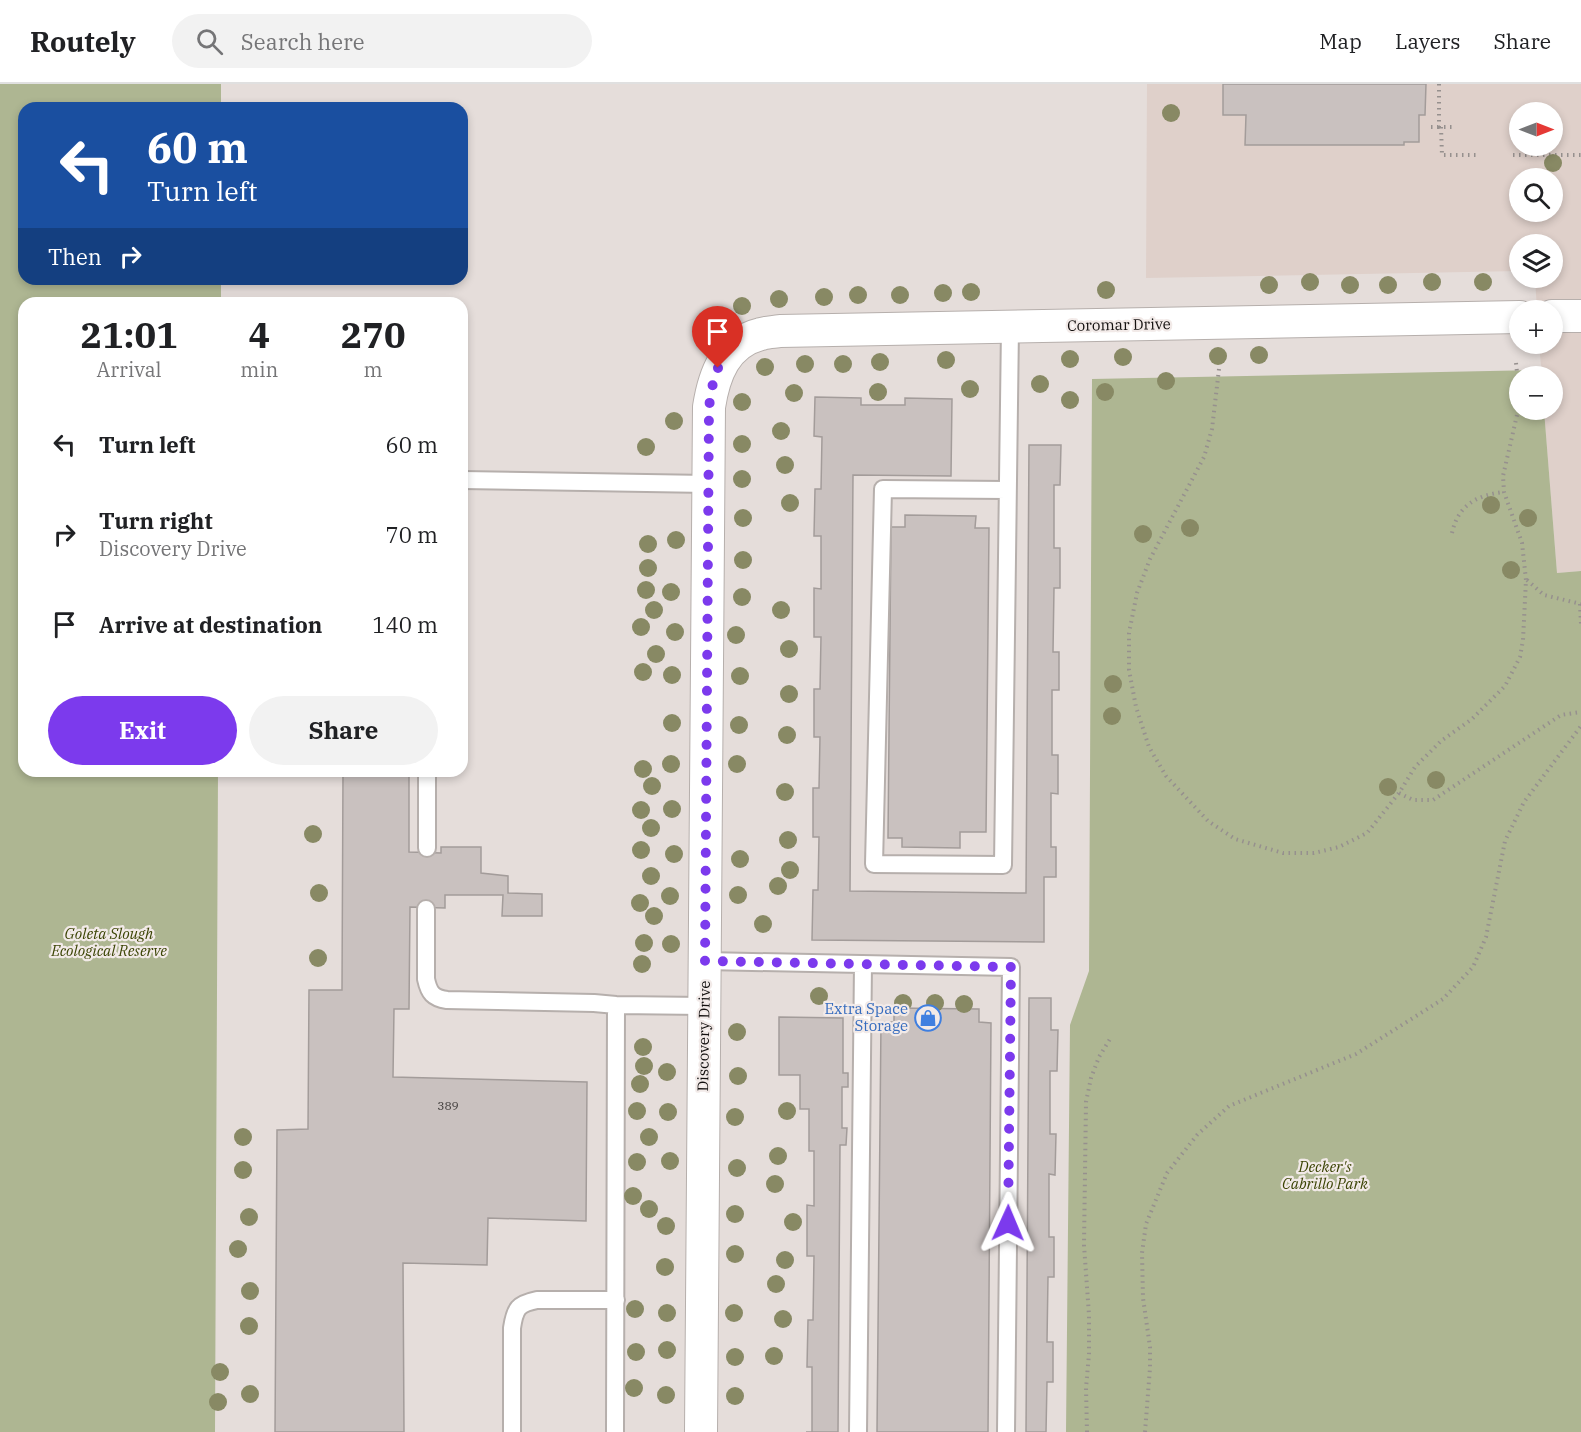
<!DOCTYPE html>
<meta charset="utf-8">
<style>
body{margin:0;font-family:"IBM Plex Serif",serif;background:#f2f2f2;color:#202124;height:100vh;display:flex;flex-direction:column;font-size:22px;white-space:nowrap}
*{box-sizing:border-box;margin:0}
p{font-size:20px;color:#757577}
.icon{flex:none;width:33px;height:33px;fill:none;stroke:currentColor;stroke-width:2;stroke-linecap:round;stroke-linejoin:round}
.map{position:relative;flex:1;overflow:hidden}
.panel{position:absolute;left:18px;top:213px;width:450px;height:480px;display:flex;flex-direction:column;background:#fff;border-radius:18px;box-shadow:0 3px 9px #0003}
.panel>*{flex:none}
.guide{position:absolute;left:18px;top:18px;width:450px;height:183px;border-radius:18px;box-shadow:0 3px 9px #0003;background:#1a4fa0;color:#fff;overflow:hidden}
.needle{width:39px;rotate:90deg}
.fabs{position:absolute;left:1509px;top:18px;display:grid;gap:12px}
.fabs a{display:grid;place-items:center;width:54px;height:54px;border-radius:50%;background:#fff;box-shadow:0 3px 9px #0003;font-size:30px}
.pin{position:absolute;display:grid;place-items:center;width:51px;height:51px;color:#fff;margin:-62px -26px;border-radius:50% 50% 50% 0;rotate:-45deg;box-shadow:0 0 6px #0007}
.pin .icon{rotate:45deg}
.me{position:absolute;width:66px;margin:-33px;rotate:1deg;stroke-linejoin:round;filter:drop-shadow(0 0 4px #0008)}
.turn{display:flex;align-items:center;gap:21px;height:126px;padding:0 30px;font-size:27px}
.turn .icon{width:78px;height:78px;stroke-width:2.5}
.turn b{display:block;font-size:42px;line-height:51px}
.then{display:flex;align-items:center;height:57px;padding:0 30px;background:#0003;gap:12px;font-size:22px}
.eta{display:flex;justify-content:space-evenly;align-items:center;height:102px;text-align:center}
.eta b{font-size:36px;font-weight:700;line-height:42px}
.primary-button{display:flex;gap:12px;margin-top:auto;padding:12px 30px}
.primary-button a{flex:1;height:69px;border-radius:36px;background:#7c3aed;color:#fff;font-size:24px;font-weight:700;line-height:69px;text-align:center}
.primary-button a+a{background:#f2f2f2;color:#202124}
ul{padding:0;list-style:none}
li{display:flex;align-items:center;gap:18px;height:90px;padding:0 30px}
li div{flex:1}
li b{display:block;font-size:22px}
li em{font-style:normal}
header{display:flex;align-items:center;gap:36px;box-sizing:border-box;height:84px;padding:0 30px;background:#fff;border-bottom:2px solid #e0e0e0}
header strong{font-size:28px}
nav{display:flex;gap:33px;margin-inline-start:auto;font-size:21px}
.search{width:420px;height:54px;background:#f2f2f2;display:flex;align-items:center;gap:15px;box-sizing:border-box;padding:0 21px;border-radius:33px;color:#757577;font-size:22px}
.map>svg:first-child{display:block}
.built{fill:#dfd0ca;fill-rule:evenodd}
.green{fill:#aeb692}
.building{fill:#c9c1bf;stroke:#a39c9a;stroke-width:1.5}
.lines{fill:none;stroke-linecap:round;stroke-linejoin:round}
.lane-casing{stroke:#b6afac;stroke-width:20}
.street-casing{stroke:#b6afac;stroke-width:34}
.path{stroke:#96908e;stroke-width:4;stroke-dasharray:1.5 4.5;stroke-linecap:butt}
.lane{stroke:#fff;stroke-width:16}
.street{stroke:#fff;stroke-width:32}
.tree{fill:#888964}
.route{stroke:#7c3aed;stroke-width:10;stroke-dasharray:0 18}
.labels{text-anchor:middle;stroke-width:4.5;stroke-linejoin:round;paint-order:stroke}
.number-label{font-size:12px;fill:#403c3b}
.street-label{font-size:15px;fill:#13100f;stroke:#f2eae8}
.park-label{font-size:15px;font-style:italic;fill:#3b4404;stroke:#f2eae8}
.shop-label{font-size:15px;fill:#366cbe;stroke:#f2eae8;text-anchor:end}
</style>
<header>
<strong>Routely</strong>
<div class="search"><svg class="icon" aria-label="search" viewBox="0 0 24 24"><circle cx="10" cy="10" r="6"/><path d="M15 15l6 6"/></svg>Search here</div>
<nav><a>Map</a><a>Layers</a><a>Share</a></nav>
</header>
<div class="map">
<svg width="1581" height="1348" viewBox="0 0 1581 1348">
<rect width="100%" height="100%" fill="#e5ddda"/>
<path class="built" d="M1147,0H1581V487L1557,489L1544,326H1552V292H1542L1539,260H1552V226H1537L1535,194H1552V160H1520L1519,187L1146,194ZM1520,28H1552V62H1520ZM1520,94H1552V128H1520Z"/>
<path class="green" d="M0,0H221V24H24V195H221V219H24V687H218L215,1348H0Z
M1541,286L1542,292H1520V326H1544L1557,489L1581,487V1348H1066L1070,941L1089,887L1092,295Z"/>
<path class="building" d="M1223,0H1426L1425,31H1419V58H1404V61H1245L1246,31H1223Z
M815,313L861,314V321H905V314L952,315L951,392L853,391L850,807L1026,809L1029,361H1061L1060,401H1054V464H1060V504H1054L1053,568H1059V606H1052V671H1058V710L1051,709V763H1056V793H1044V858L812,856L813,806H818L819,753H813V704H819L820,653H814V605H820L821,553H814V504L821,505V452H814L815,405H821L822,353L814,352Z
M905,431L976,432L975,444H989L986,748H960V764L902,763V754H888L891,443H905Z
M343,687H409V768L441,769V763H481V789L508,792V809L542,810V832H502L503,811H445V824L410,823L409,925H394L393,993L587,998L586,1137L488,1134L487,1181L403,1179L404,1348H275L277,1046L308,1045L309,906H342Z
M1029,914H1051V946H1058L1057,987H1050V1050H1056L1055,1091L1049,1090V1153H1054V1193H1048L1047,1258H1053V1298H1047L1046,1348H1026Z
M894,924L979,925V938L991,939L988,1348H877L881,938H894Z
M779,933L843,934V989H848V1003H842V1044H847L846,1061H840L838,1348H806H812V1283H807L808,1236H813L814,1172H807V1121L814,1122V1067H809V1025H800V991H779Z"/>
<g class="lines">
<g class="lane-casing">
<path id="lane" d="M462,396L708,400
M1007,406L883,405L874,780L1003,781L1010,243
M427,764V687
M426,825V895C429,909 433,914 447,916L594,919L616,921L704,922
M705,877L1011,883L1006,1348
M512,1348V1244C515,1224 518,1220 537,1216H616
M615,1348L616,921
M858,1348L863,880"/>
</g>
<g class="street-casing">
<path id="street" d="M1552,232H1581
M701,1348L709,323C714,291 725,259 761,250C767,248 774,248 780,247L1520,233"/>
</g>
<path class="path" d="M1439,0V43H1453
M1431,43H1439
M1441,43L1442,71H1477
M1513,71H1581
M1516,279L1520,317
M1219,285L1212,345L1204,373L1150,475L1137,509L1129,549V586L1136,623L1149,663L1166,692L1208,737L1235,755L1283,769H1314L1339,763L1367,749L1399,709L1415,683L1441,657L1472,635L1505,602L1520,573L1523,556L1526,496L1522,459L1504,408L1503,392L1520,318
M1452,449C1458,421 1477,411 1504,408
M1527,496L1544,511L1581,520
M1580,520L1581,540
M1399,709L1413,716H1433L1561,631L1581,628
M1087,1348L1086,1304L1089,1270V1231L1084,1161L1086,1018L1091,994L1099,973L1110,955
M1145,1348L1150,1284V1263L1143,1214L1142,1169L1146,1140L1167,1089L1197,1051L1229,1022L1356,970L1443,915L1473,883L1486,853L1505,757L1524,718L1581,642"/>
<use href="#lane" class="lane"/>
<use href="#street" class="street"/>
</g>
<g class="tree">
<circle cx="1171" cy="29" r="9"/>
<circle cx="1553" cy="79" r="9"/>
<circle cx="1310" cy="198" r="9"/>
<circle cx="1432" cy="198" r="9"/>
<circle cx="1483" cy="198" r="9"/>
<circle cx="1269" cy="201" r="9"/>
<circle cx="1350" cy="201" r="9"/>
<circle cx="1388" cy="201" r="9"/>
<circle cx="1106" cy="206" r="9"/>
<circle cx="971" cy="208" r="9"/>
<circle cx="943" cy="209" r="9"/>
<circle cx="858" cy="211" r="9"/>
<circle cx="900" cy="211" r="9"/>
<circle cx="824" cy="213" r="9"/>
<circle cx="779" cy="215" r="9"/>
<circle cx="742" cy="222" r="9"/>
<circle cx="708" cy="242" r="9"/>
<circle cx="1259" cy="271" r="9"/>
<circle cx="1218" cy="272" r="9"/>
<circle cx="1123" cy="273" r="9"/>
<circle cx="1070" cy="275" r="9"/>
<circle cx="946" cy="276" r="9"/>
<circle cx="880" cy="278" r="9"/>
<circle cx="805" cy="280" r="9"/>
<circle cx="843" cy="280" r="9"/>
<circle cx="765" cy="283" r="9"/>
<circle cx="1166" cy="297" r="9"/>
<circle cx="1040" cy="300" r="9"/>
<circle cx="970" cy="305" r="9"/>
<circle cx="878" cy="308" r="9"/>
<circle cx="1105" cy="308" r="9"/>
<circle cx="794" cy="309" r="9"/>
<circle cx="1070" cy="316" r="9"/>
<circle cx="742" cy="318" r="9"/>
<circle cx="674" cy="337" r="9"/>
<circle cx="781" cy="347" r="9"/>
<circle cx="742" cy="360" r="9"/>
<circle cx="646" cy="363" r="9"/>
<circle cx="785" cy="381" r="9"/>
<circle cx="742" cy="395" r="9"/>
<circle cx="790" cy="419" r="9"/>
<circle cx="1491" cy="421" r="9"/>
<circle cx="743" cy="434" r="9"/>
<circle cx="1528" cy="434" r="9"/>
<circle cx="1190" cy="444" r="9"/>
<circle cx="1143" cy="450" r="9"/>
<circle cx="676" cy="456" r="9"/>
<circle cx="648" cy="460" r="9"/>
<circle cx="743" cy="476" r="9"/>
<circle cx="648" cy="484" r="9"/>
<circle cx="1511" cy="486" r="9"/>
<circle cx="646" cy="506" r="9"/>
<circle cx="671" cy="508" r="9"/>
<circle cx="742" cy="513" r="9"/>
<circle cx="654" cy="526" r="9"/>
<circle cx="781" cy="526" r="9"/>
<circle cx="641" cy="543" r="9"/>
<circle cx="675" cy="548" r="9"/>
<circle cx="736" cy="551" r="9"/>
<circle cx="789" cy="565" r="9"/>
<circle cx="656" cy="570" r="9"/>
<circle cx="643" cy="588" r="9"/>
<circle cx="672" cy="591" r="9"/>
<circle cx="740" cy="592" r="9"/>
<circle cx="1113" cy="600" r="9"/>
<circle cx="789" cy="610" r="9"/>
<circle cx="1112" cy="632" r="9"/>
<circle cx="672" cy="639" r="9"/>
<circle cx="739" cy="641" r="9"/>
<circle cx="787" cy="651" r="9"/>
<circle cx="671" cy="680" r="9"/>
<circle cx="737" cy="680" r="9"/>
<circle cx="643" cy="685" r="9"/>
<circle cx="1436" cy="696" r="9"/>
<circle cx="652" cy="702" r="9"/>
<circle cx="1388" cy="703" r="9"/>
<circle cx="785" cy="708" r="9"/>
<circle cx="672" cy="725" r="9"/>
<circle cx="641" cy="726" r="9"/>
<circle cx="651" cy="744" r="9"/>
<circle cx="313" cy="750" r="9"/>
<circle cx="788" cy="756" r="9"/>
<circle cx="641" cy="766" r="9"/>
<circle cx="674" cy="770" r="9"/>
<circle cx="740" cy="775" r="9"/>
<circle cx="790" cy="786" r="9"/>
<circle cx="651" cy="792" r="9"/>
<circle cx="778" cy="802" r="9"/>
<circle cx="319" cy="809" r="9"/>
<circle cx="738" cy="811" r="9"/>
<circle cx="670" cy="812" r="9"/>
<circle cx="640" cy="819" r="9"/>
<circle cx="654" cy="832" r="9"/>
<circle cx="763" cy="840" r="9"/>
<circle cx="644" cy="859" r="9"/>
<circle cx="671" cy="860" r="9"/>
<circle cx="318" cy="874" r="9"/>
<circle cx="642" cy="880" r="9"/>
<circle cx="819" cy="912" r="9"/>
<circle cx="903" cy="919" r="9"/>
<circle cx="935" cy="919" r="9"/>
<circle cx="964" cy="920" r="9"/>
<circle cx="737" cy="948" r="9"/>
<circle cx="643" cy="963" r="9"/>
<circle cx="644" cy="982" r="9"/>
<circle cx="667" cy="988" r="9"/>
<circle cx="738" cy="992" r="9"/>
<circle cx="640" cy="1000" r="9"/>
<circle cx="637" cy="1027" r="9"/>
<circle cx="787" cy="1027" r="9"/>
<circle cx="668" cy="1028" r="9"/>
<circle cx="735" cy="1033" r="9"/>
<circle cx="243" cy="1053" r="9"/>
<circle cx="649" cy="1053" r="9"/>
<circle cx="778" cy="1072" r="9"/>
<circle cx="670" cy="1077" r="9"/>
<circle cx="637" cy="1078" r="9"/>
<circle cx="737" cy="1084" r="9"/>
<circle cx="243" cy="1086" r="9"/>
<circle cx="775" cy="1100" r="9"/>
<circle cx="633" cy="1112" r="9"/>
<circle cx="649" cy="1125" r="9"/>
<circle cx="735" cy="1130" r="9"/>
<circle cx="249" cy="1133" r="9"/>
<circle cx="793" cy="1138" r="9"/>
<circle cx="666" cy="1142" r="9"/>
<circle cx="238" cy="1165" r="9"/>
<circle cx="735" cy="1170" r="9"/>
<circle cx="785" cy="1176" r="9"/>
<circle cx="665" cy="1183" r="9"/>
<circle cx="776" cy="1200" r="9"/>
<circle cx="250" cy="1207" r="9"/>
<circle cx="635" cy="1225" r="9"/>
<circle cx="667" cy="1229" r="9"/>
<circle cx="734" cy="1229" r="9"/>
<circle cx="783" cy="1235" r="9"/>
<circle cx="249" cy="1242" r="9"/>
<circle cx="667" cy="1266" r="9"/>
<circle cx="636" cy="1268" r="9"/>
<circle cx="774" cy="1272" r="9"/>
<circle cx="735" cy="1273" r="9"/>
<circle cx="220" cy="1288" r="9"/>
<circle cx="634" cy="1304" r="9"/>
<circle cx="250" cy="1310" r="9"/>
<circle cx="666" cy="1311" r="9"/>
<circle cx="735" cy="1312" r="9"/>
<circle cx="218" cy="1318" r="9"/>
</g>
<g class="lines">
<path class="route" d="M718,284L712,303L709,323L705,877L1011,883L1008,1139"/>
</g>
<defs>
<g id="shop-ring" transform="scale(1.35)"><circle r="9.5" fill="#f2eae8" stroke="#3f7fe0" stroke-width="1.5"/><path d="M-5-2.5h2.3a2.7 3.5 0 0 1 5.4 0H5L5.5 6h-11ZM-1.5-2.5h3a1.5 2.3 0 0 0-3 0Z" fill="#3f7fe0"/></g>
</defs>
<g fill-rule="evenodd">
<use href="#shop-ring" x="928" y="934"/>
</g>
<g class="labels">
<g class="number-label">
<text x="448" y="1026">389</text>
</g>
<g class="street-label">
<text transform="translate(1119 241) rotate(-1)" y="5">Coromar Drive</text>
<text transform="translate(704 952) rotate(-89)" y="5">Discovery Drive</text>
</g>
<g class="park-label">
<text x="109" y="855">Goleta Slough<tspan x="109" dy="17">Ecological Reserve</tspan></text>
<text x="1325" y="1088">Decker's<tspan x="1325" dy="17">Cabrillo Park</tspan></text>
</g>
<g class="shop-label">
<text x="908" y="930">Extra Space<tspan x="908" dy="17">Storage</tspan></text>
</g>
</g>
</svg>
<div class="fabs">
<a><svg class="needle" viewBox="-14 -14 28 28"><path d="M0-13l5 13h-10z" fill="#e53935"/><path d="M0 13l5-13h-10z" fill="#757577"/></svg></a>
<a><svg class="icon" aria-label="search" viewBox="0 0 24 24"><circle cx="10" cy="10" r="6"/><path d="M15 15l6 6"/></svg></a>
<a><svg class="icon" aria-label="layers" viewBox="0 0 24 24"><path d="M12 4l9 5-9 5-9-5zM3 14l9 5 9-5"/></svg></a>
<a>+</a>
<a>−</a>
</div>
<div class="pin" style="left:718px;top:284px;background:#d93025"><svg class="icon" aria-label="arrive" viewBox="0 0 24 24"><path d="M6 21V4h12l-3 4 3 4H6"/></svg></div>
<svg class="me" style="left:1008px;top:1139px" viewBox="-20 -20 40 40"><path d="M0-17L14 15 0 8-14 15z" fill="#7c3aed" stroke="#fff" stroke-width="4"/></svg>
<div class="guide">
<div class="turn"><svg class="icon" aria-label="left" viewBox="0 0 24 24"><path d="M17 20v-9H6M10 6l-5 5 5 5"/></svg><div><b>60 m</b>Turn left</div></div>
<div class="then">Then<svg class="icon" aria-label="right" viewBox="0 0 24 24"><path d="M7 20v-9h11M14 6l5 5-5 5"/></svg></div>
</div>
<section class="panel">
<div class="eta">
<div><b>21:01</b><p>Arrival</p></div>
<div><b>4</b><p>min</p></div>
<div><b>270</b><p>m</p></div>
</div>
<ul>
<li><svg class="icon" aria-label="left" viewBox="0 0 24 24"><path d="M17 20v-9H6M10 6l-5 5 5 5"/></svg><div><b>Turn left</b></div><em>60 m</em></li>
<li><svg class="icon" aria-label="right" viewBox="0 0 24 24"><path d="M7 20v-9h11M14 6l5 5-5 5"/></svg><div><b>Turn right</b><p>Discovery Drive</p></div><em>70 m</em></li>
<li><svg class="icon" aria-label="arrive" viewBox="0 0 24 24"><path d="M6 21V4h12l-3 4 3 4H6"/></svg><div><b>Arrive at destination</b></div><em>140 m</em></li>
</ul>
<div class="primary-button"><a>Exit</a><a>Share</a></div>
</section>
</div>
